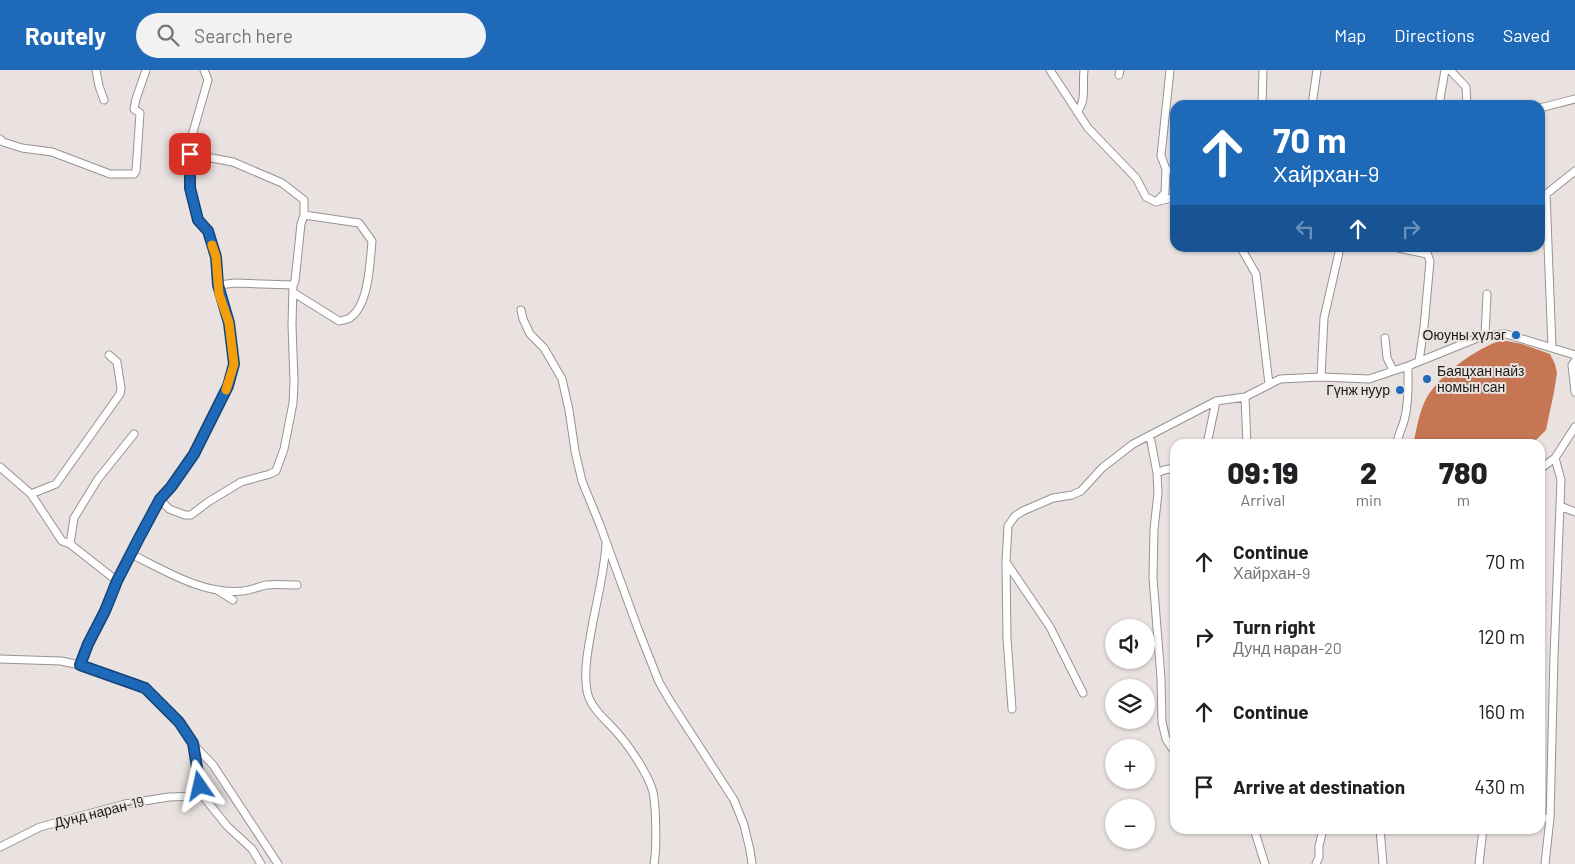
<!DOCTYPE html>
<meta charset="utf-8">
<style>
body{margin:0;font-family:Barlow,sans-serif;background:#f2f2f2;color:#202124;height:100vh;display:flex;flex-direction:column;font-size:19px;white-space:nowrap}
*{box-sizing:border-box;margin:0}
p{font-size:16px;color:#757577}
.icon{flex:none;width:28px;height:28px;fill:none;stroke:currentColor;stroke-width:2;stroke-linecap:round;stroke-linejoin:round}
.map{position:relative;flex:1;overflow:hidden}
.sheet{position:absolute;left:1170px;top:369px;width:375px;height:395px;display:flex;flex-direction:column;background:#fff;border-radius:15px;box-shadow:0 1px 4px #0004}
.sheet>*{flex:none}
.hud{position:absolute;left:1170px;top:30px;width:375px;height:152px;border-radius:15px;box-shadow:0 1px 4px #0004;background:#1f69b9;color:#fff;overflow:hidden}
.controls{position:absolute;left:1105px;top:549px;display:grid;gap:10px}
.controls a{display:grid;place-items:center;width:50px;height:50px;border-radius:50%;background:#fff;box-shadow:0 1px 4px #0004;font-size:25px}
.pin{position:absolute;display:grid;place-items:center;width:42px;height:42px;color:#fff;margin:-21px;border-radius:10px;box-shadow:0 2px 8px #0006}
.me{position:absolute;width:55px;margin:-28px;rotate:349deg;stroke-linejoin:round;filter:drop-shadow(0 0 4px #0008)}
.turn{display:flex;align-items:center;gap:18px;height:105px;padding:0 20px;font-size:22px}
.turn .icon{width:65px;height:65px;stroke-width:2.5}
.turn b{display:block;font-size:35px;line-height:42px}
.lanes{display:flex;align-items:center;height:48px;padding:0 20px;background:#0003;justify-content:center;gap:25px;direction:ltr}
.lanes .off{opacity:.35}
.eta{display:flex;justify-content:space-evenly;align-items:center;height:85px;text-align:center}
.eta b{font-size:30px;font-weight:800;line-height:35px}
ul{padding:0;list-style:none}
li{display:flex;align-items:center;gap:15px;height:75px;padding:0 20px}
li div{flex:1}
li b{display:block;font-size:19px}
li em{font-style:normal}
header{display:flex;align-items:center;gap:30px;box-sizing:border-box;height:70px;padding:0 25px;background:#1f69b9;color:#fff}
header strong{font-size:24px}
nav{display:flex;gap:28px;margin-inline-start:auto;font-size:18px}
.search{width:350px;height:45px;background:#f2f2f2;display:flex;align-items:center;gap:12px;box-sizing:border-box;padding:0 18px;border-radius:28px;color:#757577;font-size:19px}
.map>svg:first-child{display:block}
.water{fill:#c77653}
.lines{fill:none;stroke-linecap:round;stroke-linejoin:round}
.minor-casing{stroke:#989290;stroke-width:9}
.minor{stroke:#fff;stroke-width:7}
.route-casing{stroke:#144478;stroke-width:12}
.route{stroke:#1f69b9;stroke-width:9}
.slow{stroke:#f59e0b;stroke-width:9}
.poi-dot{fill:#1f69b9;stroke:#e9e2e0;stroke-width:2}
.labels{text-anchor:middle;stroke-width:4;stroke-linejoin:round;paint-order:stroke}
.poi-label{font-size:14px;fill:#1d1a19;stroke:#e9e2e0;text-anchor:end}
.street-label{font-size:14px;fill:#1d1a19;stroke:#e9e2e0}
</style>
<header>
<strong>Routely</strong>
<div class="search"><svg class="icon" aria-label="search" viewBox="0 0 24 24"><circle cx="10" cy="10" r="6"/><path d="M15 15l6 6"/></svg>Search here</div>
<nav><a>Map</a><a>Directions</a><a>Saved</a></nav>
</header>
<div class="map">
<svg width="1575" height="794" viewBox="0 0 1575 794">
<rect width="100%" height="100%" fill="#e9e2e0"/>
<path class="water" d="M1502,270L1522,274L1550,284L1555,294L1557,303L1554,322L1546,360L1532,374H1413C1417,359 1419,342 1426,329C1440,304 1475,279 1502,270Z"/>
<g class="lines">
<g class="minor-casing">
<path id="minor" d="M96,0L99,16L104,30
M1050,0L1088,58L1136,108L1146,127L1156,132L1175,127
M1450,0L1466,17L1467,35
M1119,5L1120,0
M1262,35L1263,0
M1312,35L1317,0
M1439,35L1445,0
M1540,38L1575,29
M1077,42C1087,30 1082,15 1084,0
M0,69L3,72L22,78L52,82L110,104H134L136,101L140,43L134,39L136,29L146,0
M190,84L233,92L282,113L304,130V145L301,154L295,211L293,215L236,213L218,215
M1166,99L1175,102
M1546,124L1552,277
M1540,129L1575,101
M1158,130L1165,123L1166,99L1161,86L1170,0
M1241,178L1256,204L1269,314
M1398,178L1427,184
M294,223L339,251C343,250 348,250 351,247C369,234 370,192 372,171L359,153L304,145
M521,240L523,249L530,264L544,278L562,309L569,340L575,381L582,411L600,455L638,559L659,612L670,631L734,730L744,755L750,780L752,794
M1485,265L1487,224
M1385,268L1387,288L1393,300
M1419,291L1424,257L1430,191L1425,178
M1575,291L1572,295L1575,322
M1321,307L1324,248L1340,178
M1150,366L1157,403L1158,423L1154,459L1153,508L1161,608L1162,652L1166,669L1172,678
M1207,374L1216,331
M1247,374L1245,327L1280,309L1321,307L1369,309L1408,296L1485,265L1506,264L1575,285
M1397,374C1398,364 1403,357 1405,347C1409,331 1408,313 1408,296
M0,397L31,424L62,471L70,474L117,511
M1540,399L1555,388
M1157,403L1164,400L1175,398
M31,424L56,414L120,324L121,318L117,292L109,285
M160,429L169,439L185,445H191L208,432L241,412L270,404L276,401L284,379L293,333L294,312L292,255L293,215
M1560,436L1575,442
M70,474L74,448L98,409L134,364
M606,474C604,506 595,537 590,568C587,585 584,603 587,621C590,639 609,652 620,666C631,679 649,706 653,722C656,736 657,779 654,794
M131,484C166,501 203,525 243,521C251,520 258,517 266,515C276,514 287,515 297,515
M1006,493L1007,568L1012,639
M217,520L233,530
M0,589L61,591L80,595L145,618L179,651L193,673L203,726L227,756L252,779L261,794
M80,595L88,574L105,541L117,511L138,470L160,429L171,417L195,383L228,316L234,293L229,253L218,215L216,187L208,161L198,150L190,118L191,69L208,10L204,0
M1083,623L1050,557L1006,492L1008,456L1015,446L1023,441L1053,428L1072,425L1081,421L1102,398L1133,374L1216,331L1245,327
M193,674L213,695L278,794
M1540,748H1550
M1254,759L1265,794
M1380,759L1383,794
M0,777L40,757L125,734L169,727L203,726
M1316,794L1319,787V776L1323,759
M1479,794L1483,759
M1545,794L1550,748L1554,586L1561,410L1555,388L1575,357"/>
</g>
<use href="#minor" class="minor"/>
</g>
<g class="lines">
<g class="route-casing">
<path id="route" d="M190,84V118L198,150L208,161L216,187L218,215L229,253L234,294L228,316L194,384L171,417L160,429L138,470L117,511L105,541L88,574L80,595L145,618L179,652L193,673L200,716"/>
</g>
<use href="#route" class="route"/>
<path class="slow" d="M212,175L216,187L219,224L229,253L234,294L226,320"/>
</g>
<g class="poi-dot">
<circle cx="1516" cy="265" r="5"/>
<circle cx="1427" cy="309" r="5"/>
<circle cx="1400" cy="320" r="5"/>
</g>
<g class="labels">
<g class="poi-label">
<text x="1506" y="270">Оюуны хүлэг</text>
<text x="1437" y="306" text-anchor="start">Баяцхан найз<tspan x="1437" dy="16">номын сан</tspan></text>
<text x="1390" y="325">Гүнж нуур</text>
</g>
<g class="street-label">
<text transform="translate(99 742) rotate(-14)" y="5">Дунд наран-19</text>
</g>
</g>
</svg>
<div class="controls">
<a><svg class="icon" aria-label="sound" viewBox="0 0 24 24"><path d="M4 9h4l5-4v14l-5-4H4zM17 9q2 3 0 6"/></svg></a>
<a><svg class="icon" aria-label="layers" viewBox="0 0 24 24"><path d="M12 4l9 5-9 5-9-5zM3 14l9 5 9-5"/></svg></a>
<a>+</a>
<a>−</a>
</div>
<div class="pin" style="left:190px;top:84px;background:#d93025"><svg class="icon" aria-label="arrive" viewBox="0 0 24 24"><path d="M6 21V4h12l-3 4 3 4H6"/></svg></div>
<svg class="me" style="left:200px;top:716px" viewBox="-20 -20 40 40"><path d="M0-17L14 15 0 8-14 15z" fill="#1f69b9" stroke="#fff" stroke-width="4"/></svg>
<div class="hud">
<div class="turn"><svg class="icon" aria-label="ahead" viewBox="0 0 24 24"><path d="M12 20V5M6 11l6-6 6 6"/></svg><div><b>70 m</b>Хайрхан-9</div></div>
<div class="lanes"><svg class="icon off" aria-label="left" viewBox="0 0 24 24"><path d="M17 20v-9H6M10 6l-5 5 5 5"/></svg><svg class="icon" aria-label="ahead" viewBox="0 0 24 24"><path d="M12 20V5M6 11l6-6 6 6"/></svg><svg class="icon off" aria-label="right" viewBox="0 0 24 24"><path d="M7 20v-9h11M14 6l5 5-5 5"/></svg></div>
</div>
<section class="sheet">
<div class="eta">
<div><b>09:19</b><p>Arrival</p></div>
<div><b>2</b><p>min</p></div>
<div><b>780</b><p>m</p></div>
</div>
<ul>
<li><svg class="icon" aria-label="ahead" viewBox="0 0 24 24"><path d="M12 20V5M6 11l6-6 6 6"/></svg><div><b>Continue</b><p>Хайрхан-9</p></div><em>70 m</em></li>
<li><svg class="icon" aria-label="right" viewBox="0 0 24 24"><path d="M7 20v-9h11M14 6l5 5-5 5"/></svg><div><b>Turn right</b><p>Дунд наран-20</p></div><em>120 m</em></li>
<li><svg class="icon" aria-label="ahead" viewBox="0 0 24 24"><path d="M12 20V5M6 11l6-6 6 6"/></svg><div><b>Continue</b></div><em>160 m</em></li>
<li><svg class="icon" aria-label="arrive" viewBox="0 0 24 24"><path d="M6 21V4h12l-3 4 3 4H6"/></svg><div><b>Arrive at destination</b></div><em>430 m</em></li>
</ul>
</section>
</div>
